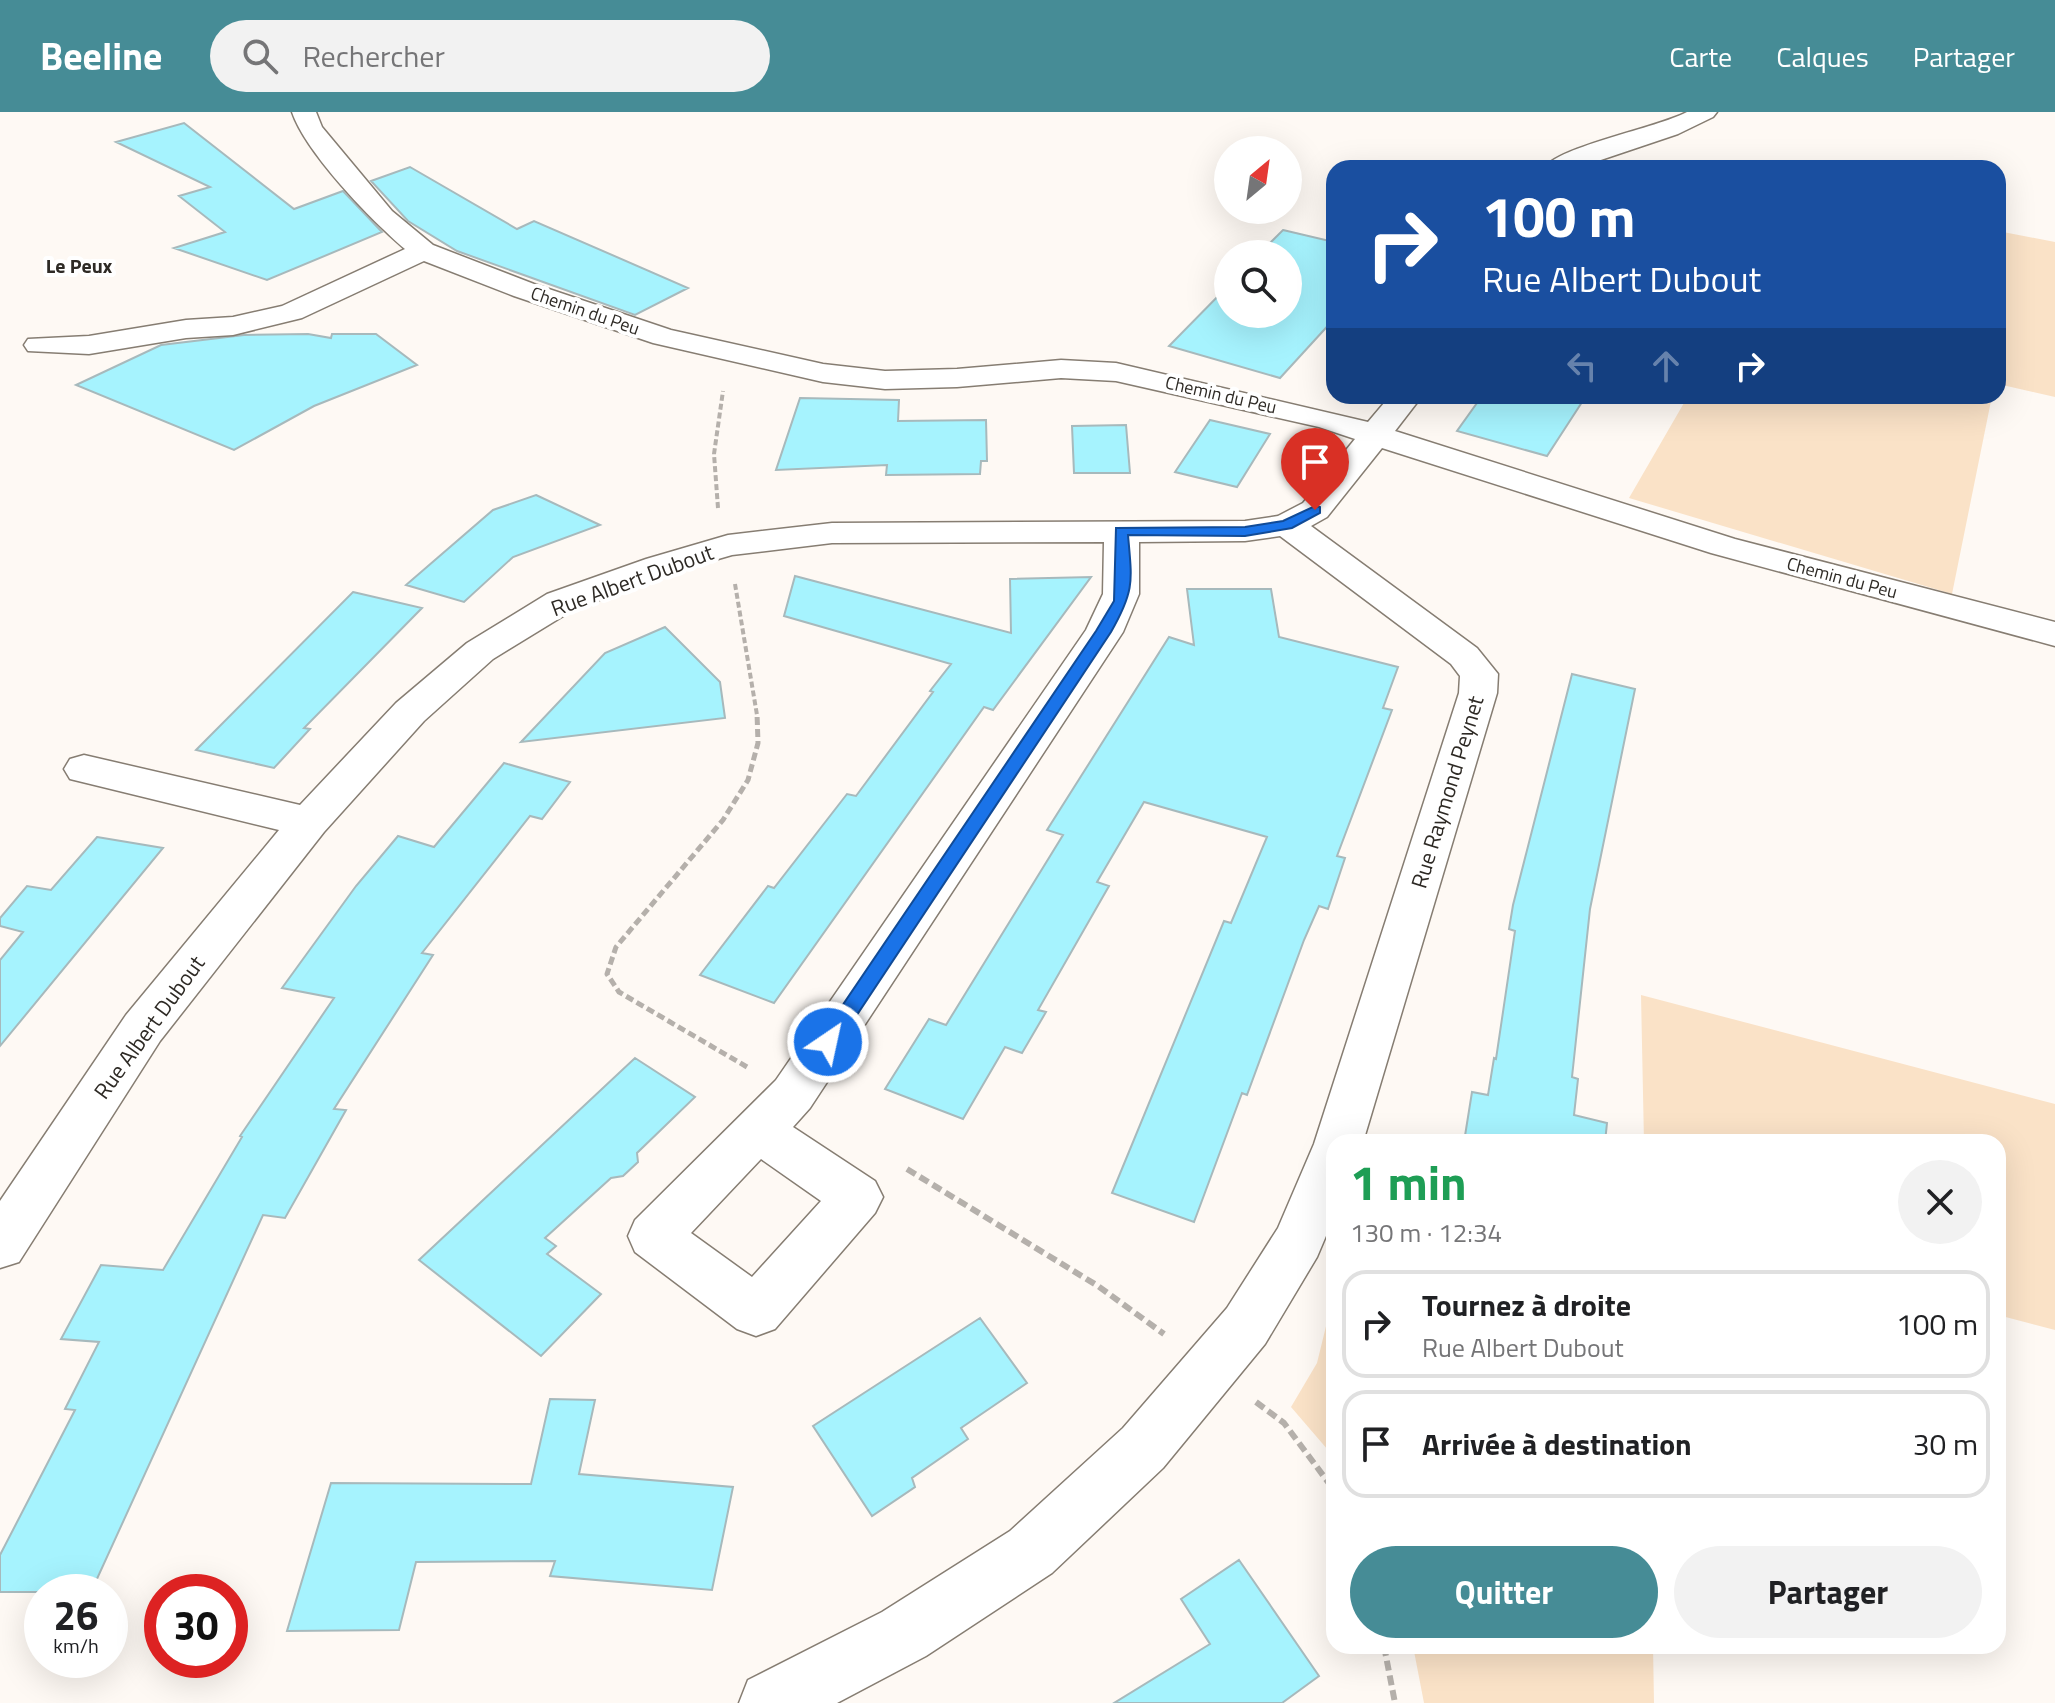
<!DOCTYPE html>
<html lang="fr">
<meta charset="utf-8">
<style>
body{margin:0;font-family:"Titillium Web",sans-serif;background:#f2f2f2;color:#202124;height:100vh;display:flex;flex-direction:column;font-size:30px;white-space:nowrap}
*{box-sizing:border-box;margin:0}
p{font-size:26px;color:#757577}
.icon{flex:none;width:44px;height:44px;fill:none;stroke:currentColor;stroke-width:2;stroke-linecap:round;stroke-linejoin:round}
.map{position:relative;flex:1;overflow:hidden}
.sheet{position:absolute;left:1326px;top:1022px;width:680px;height:520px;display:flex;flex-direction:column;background:#fff;border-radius:24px;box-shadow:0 8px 32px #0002}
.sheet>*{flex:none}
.hud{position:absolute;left:1326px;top:48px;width:680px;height:244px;border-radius:24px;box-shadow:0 8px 32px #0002;background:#1a4fa0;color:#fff;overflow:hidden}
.needle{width:52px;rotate:29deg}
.fabs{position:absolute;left:1214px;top:24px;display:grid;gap:16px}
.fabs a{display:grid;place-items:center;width:88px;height:88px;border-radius:50%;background:#fff;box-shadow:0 8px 32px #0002;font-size:40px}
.speed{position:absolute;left:24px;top:1462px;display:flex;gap:16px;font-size:40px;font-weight:700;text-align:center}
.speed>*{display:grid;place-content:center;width:104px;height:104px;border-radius:50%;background:#fff;box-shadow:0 8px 32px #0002;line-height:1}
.speed small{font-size:20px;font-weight:400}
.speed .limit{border:12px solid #d22;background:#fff;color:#111}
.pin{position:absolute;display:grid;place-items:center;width:68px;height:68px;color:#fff;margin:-82px -34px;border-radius:50% 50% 50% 0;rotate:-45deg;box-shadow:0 0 8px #0007}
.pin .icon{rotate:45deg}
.me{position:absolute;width:88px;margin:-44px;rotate:34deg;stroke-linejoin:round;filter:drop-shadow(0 0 6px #0008)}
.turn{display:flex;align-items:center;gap:28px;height:168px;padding:0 24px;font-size:36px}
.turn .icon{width:104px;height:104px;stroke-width:2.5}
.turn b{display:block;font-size:56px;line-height:68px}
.lanes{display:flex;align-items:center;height:76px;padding:0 24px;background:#0003;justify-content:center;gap:40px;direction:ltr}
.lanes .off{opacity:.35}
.round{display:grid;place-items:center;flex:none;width:84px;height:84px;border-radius:42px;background:#f2f2f2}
.summary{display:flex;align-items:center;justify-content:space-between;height:136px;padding:0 24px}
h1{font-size:48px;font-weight:700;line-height:60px;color:#1e9e55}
.cta{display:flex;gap:16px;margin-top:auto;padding:16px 24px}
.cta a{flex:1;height:92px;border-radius:48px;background:#468c96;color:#fff;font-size:32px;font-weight:700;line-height:92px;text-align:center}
.cta a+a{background:#f2f2f2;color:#202124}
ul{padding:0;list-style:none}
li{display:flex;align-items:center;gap:24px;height:108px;margin:0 16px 12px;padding:0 8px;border:4px solid #e0e0e0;border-radius:24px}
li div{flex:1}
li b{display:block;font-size:30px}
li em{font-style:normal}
header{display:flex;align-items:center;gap:48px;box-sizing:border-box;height:112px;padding:0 40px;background:#468c96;color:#fff}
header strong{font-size:38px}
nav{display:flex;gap:44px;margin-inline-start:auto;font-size:28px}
.search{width:560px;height:72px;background:#f2f2f2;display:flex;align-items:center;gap:20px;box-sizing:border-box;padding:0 28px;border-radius:44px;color:#757577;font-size:30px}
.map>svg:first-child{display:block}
.green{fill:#fae2c7}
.building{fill:#a6f3fe;stroke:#a7b9bc;stroke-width:2}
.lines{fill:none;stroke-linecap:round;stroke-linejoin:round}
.street-casing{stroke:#867d72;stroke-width:3}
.path-far2{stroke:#b5b0ab;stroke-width:4;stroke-dasharray:6 3;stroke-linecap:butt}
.path-far1{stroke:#b5b0ab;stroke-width:5;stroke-dasharray:8 4;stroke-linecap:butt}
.path{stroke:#b5b0ab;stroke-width:6;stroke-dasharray:10 5;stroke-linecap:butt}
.street{fill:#fff;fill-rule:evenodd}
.route{fill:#1a73e8;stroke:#114b97;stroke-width:2}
.labels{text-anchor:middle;stroke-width:8;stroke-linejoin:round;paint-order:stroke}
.far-street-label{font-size:18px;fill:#2e2a25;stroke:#fff}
.far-neighbourhood-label{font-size:20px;font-weight:bold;fill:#2e2a25;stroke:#fff}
.street-label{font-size:22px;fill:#2e2a25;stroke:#fff}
</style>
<header>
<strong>Beeline</strong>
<div class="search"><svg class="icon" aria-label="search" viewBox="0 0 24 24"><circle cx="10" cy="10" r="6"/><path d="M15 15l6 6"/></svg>Rechercher</div>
<nav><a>Carte</a><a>Calques</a><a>Partager</a></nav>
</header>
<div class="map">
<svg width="2055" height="1591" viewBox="0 0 2055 1591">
<rect width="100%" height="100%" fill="#fef9f4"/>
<path class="green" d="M1998,119L2055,130V285L1998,272Z
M1688,284H1992L1952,482L1629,386Z
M1641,883L2055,992V1218L1998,1203V1030H1644Z
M1329,1202L1334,1203V1345L1291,1295L1317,1251Z
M1413,1534H1653L1654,1591H1424Z"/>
<path class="building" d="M184,11L294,97L343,79L382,120L267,168L174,136L225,120L179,84L210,75L116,30Z
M410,55L517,117L534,109L688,176L635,203L457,139L408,109L371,69Z
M1283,118L1334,130V207L1280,266L1169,234L1228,174V202H1288V142H1259Z
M308,222L331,226L332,222H376L417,253L314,294L234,338L76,273L161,233L244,223Z
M1482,284H1586L1547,344L1457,319Z
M800,286L899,288L898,309L986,308L987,349H981L980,362L886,363L887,353L776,358Z
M1210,308L1270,322L1237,375L1175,360Z
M1126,313L1130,361H1074L1072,314Z
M536,383L600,413L513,445L464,490L406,473L493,398Z
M795,464L1011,521L1010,467L1091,465L993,598L984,595L774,891L700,863L768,774L774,776L847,682L856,684L933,580L930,579L951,552L784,504Z
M1187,477H1271L1279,525L1398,555L1383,596L1392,598L1337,744L1345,746L1328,797L1319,794L1304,828L1247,983L1242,981L1194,1110L1112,1081L1224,809L1231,811L1267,725L1144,690L1097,770L1109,774L1038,898L1046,900L1022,941L1005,935L963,1007L885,977L929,907L946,913L1063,723L1047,718L1169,525L1194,533Z
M353,480L422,496L304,616L310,617L274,656L196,638Z
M665,515L720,570L725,606L521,630L605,541Z
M1572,562L1635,577L1590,797L1572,965L1578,967L1574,1003L1607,1011L1605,1030H1464L1472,980L1488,983L1494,946L1496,947L1515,819L1509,817L1513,793Z
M504,651L570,670L542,707L530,704L422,841L433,843L334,997L346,998L285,1106L263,1103L91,1480H0V1443L75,1298L65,1297L99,1230L61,1227L101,1153L163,1158L242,1025L240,1024L334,886L282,876L356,774L398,724L434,735Z
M97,725L163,736L0,934V848L23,820L0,814V806L27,774L51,778Z
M635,946L695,985L637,1041L638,1050L623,1064L611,1066L545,1126L556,1134L547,1142L601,1182L541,1244L419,1148Z
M980,1206L1027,1271L961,1316L968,1327L912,1366L915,1375L872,1404L813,1314Z
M550,1287L595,1288L579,1362L733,1375L712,1478L550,1464L555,1449L416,1450L399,1518L287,1519L331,1371L531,1372Z
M1239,1448L1319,1564L1282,1591H1114L1210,1532L1181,1487Z"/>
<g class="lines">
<g class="street-casing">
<path id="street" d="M292,0H316L322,15L392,99L433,133L534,172L671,218L823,252L885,259L957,257L1061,248L1116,251L1368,310L1390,284H1422L1395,319L1735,427L2055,510V534L1711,441L1382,336L1327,405L1311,414L1477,536L1498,562L1497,581L1363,1030H1334V1105L1317,1145L1265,1232L1163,1356L1052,1461L926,1544L837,1591H739L748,1568L882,1500L1010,1419L1123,1316L1227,1196L1278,1116L1314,1032L1459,581L1460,564L1451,552L1280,424L1245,429L1139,430V482L1123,520L810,996L793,1015L875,1069L883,1085L875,1101L775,1217L756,1224L737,1217L635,1140L628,1124L635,1108L776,968L1086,518L1103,482L1104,430L832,431L732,443L670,461L573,498L493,547L424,609L324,720L160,929L19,1150L0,1156V1089L126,903L279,718L70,667L64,657L70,647L84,643L300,693L396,591L467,531L547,482L646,447L728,423L832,411L1245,409L1278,404L1303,391L1355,327L1319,315L1116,269L1061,266L957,275L885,277L823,270L653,231L514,184L424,149L302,206L233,223L186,226L89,242L28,239L24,233L28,227L89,224L186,208L233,205L282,194L405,137C371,108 306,41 292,0ZM761,1047L821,1089L752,1165L691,1121Z
M1687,0H1717L1713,5L1678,22L1577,56H1544C1560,34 1657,16 1687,0Z"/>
</g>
<path class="path-far2" d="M718,396L714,342L723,279
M735,472L757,603"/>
<path class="path-far1" d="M747,955L619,880L607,862L616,835L723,708L748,668L758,631L757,601"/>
<path class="path" d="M907,1057L1098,1174L1164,1222
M1256,1290L1284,1311L1334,1378
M1384,1534L1395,1591"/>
<use href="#street" class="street"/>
</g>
<path class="route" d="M1315,394L1320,395V401L1292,416L1245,424L1128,423C1132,469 1135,478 1111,520L835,936H821L818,930L821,925L1096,519L1114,489L1116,416L1245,415L1283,409Z"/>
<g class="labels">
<g class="far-street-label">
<text transform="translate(585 199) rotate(19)" y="6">Chemin du Peu</text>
<text transform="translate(1221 283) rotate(13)" y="6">Chemin du Peu</text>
<text transform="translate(1842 466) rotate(15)" y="6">Chemin du Peu</text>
</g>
<g class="far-neighbourhood-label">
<text x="79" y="161">Le Peux</text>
</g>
<g class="street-label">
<text transform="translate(632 468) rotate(-20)" y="8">Rue Albert Dubout</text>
<text transform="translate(1447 680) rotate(-73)" y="8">Rue Raymond Peynet</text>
<text transform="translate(149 915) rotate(-54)" y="8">Rue Albert Dubout</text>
</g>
</g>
</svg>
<div class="fabs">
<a><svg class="needle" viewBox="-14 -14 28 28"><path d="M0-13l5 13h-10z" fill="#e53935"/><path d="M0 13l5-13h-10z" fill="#757577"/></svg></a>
<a><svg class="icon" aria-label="search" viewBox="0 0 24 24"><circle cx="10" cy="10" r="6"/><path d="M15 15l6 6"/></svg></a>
</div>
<div class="speed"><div>26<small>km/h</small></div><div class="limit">30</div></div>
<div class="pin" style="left:1315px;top:398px;background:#d93025"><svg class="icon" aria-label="arrive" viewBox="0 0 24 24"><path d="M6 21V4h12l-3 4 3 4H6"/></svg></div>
<svg class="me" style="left:828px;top:930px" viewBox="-20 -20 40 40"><circle r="17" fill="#1a73e8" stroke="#fff" stroke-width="3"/><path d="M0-11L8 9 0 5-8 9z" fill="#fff"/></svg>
<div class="hud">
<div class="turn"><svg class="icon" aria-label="right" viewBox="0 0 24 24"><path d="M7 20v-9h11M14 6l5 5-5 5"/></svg><div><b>100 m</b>Rue Albert Dubout</div></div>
<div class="lanes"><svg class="icon off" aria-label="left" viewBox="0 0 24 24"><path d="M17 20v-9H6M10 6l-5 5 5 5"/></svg><svg class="icon off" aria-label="ahead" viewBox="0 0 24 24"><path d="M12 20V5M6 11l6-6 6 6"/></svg><svg class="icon" aria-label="right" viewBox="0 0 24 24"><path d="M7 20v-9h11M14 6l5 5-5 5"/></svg></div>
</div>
<section class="sheet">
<div class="summary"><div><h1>1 min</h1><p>130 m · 12:34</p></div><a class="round"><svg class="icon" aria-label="close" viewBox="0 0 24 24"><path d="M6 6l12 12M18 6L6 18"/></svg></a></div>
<ul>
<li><svg class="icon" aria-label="right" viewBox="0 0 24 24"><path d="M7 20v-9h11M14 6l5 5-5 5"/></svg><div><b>Tournez à droite</b><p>Rue Albert Dubout</p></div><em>100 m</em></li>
<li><svg class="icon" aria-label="arrive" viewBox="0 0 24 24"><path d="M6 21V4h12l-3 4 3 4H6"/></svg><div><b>Arrivée à destination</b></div><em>30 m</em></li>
</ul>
<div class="cta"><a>Quitter</a><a>Partager</a></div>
</section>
</div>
